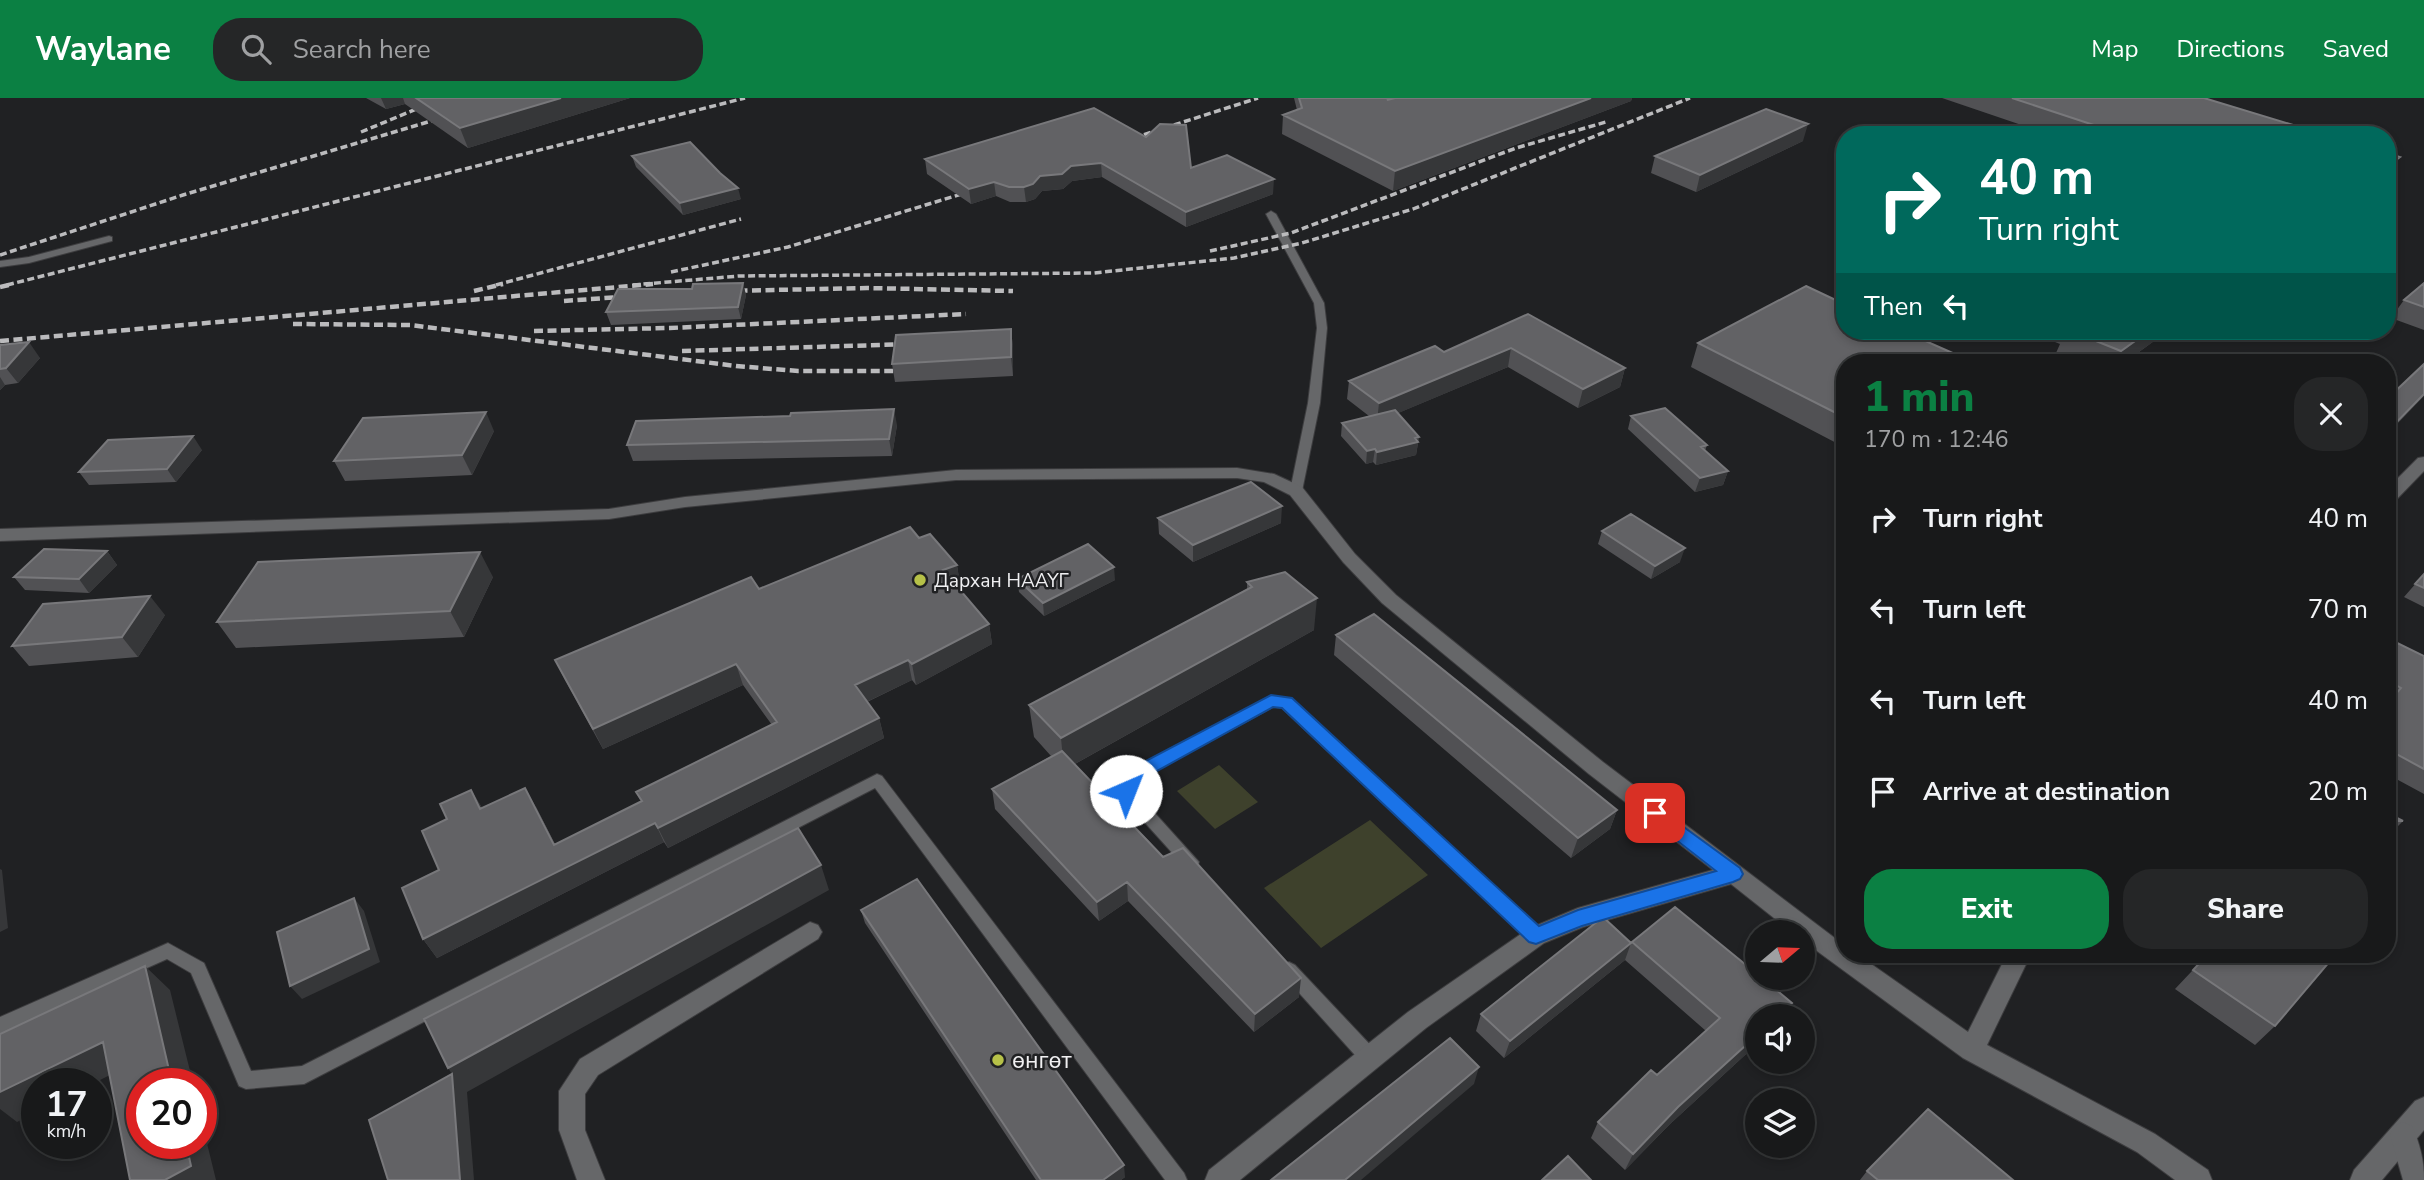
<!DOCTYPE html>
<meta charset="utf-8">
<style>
body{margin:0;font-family:"Nunito Sans",sans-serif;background:#252627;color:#f1f3f6;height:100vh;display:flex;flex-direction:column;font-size:26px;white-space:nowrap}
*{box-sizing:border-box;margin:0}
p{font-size:23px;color:#9fa0a2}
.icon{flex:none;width:38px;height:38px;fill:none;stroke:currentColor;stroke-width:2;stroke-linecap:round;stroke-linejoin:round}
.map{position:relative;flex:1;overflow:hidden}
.side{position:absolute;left:1836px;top:256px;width:560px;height:609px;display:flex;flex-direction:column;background:#18191a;border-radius:28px;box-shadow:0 4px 10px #0003,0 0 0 2px #363839}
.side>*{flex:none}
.top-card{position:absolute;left:1836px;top:28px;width:560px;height:214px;border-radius:28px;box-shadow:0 4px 10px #0003,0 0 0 2px #363839;background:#00695c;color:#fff;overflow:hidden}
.needle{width:46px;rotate:71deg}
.fabs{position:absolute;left:1745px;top:822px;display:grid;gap:14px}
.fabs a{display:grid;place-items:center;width:70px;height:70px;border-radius:50%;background:#18191a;box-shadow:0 4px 10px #0003,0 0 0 2px #363839;font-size:35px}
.speed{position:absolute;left:21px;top:970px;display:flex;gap:14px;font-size:35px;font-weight:700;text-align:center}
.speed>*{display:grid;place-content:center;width:91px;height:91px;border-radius:50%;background:#18191a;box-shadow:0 4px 10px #0003,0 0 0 2px #363839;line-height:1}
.speed small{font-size:18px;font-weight:400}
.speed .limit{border:10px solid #d22;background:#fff;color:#111}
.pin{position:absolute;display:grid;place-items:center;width:60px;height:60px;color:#fff;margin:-30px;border-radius:14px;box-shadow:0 4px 10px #0006}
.me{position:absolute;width:77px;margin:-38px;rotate:44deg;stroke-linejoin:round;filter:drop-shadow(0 0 5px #0008)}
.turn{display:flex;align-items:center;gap:24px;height:147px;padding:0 28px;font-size:32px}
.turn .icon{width:91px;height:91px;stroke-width:2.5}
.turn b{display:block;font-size:49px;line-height:60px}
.then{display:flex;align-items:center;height:66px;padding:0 28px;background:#0003;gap:14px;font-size:26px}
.round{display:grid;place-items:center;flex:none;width:74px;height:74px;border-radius:28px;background:#252627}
.summary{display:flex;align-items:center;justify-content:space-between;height:119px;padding:0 28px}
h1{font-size:42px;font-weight:800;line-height:52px;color:#0b8043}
.cta{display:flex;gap:14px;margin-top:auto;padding:14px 28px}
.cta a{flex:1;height:80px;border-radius:28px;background:#0b8043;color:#fff;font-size:28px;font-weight:800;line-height:80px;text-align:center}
.cta a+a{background:#252627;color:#f1f3f6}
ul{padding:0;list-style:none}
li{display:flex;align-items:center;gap:21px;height:91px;padding:0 28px}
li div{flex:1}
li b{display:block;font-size:26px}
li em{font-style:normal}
header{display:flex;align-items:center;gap:42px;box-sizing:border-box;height:98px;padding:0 35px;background:#0b8043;color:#fff}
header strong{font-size:33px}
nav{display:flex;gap:38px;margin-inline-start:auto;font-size:24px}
.search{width:490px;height:63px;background:#252627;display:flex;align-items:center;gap:18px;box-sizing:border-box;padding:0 24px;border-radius:28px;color:#9fa0a2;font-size:26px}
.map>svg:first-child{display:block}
.green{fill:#3e412c}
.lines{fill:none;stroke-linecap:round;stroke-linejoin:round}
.service-casing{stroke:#3d3d3f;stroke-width:2}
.minor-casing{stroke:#3d3d3f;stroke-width:2}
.tertiary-casing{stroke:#3d3d3f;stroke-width:2}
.secondary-casing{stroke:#3d3d3f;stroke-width:2}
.service{fill:#666769;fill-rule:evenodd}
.minor{fill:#666769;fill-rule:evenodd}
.tertiary{fill:#666769;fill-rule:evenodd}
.secondary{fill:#666769;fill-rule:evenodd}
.rail-far1{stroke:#bbbbbd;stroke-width:3.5;stroke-dasharray:7 3.5;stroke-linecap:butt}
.rail{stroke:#bbbbbd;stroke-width:4.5;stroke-dasharray:9 4.5;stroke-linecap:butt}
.wall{fill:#515154}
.shaded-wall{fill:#363739}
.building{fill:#626265;stroke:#78787b;stroke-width:2}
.route{fill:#1a73e8;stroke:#114b97;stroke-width:2}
.poi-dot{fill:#b6c148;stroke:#202123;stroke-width:2.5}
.labels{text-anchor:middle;stroke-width:5;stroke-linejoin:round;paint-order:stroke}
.poi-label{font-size:19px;fill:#f0f0f2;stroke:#202123;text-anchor:start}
.near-poi-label{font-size:23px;fill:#f0f0f2;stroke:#202123;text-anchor:start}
</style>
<header>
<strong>Waylane</strong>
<div class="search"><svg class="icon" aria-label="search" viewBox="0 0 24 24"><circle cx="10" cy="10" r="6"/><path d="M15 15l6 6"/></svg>Search here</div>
<nav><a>Map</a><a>Directions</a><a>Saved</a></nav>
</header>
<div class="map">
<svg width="2424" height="1082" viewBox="0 0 2424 1082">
<rect width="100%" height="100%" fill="#202123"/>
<path class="green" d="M1219,667L1258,704L1215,731L1177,693Z
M1370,722L1428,777L1321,850L1264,790Z"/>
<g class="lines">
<g class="service-casing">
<path id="service" d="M1271,113L1276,116L1324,205L1327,230L1320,305L1302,393L1296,397L1290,393L1308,305L1317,230L1314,205L1266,116Z
M109,138L112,139V143L29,165L0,169V163L29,159Z
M1271,598L1291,601L1542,833L1545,838L1542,843L1536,845L1530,843L1282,610L1273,609L1136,683L1134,692L1199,764L1197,769L1191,771L1185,769L1120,697L1118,693L1124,676Z
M877,676L882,678L1184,1075L1187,1082H1165L875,690L304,986L246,991L239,988L191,875L167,861L0,936V919L168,845L204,865L251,973L302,968Z
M1289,864L1295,867L1377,954L1379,960L1377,966L1370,969L1363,966L1283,877L1280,872L1283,867Z"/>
</g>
<g class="minor-casing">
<path id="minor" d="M2424,359V373L2393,405L2387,406V391L2418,360Z
M1237,370L1274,376L1302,389L1355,456L1396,497L1603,664L1844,847V856H1857L1968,934L2007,856H2031L1987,947L2155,1036L2208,1072L2212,1082H2175L2137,1054L1963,960L1802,842V835H1793L1731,786L1583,829L1544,845L1426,930L1240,1082H1205L1209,1072L1408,914L1528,831L1578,810L1713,772L1589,676L1382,505L1343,464L1290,397L1264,384L1237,380L956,382L685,409L609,421L0,443V431L609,411L685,399L956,372Z
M810,824L818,827L822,834L818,841L598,977L585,996V1032L605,1082H577L559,1032V993L580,961Z"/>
</g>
<g class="tertiary-casing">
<path id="tertiary" d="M2424,999V1032L2382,1082H2350L2354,1072L2415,1003Z"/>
</g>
<g class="secondary-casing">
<path id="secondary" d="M2403,1024L2412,1028C2420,1046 2424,1062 2424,1082H2403L2390,1037L2394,1028Z"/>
</g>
<use href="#service" class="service"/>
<use href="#minor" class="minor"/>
<use href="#tertiary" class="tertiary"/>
<use href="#secondary" class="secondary"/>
<path class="rail-far1" d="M361,34L443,0
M1124,43L1258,0
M1210,153L1291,135L1516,50L1606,24
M0,157L183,97L448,18
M671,174L788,149L978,91
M7,187L745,0
M496,187L741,121
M633,187L739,178L1094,175L1234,160L1302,145L1413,111L1690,0"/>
<path class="rail" d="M0,189L13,186
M474,193L503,186
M725,193L867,190L1013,193
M564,203L634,198
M293,226L410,227L736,268L798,273H897
M534,233L670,230L966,216
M0,243L653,186
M682,253L912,246"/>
</g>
<path class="wall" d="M366,0H630L468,50L405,6L386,11Z
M1294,0H1632L1631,3L1393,93L1282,36L1283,17L1297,12Z
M1942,0H2204L2326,37H2051Z
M1094,10L1191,70L1273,96L1186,129L1102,79L1072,83L1063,91L1042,93L1035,101L1026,104H1010L996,98L971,106L927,76L925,61Z
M1803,43L1696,94L1651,75L1655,58Z
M632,58L720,75L741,101L683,117L636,69Z
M743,185L746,197L741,221L611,227L606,214Z
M2424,185V232L2391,220L2404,202Z
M1528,216L1625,270L1620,289L1578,310L1508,269L1398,315L1419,339L1416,357L1376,367L1373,364L1366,366L1341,338L1342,325L1369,318L1347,301L1349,283L1444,254Z
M1011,231L1013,250V278L895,284L892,266Z
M2028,233H2168L2125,264H2077L2056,255L2060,246Z
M1698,245L1844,264V349L1691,269Z
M0,247L40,260L18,285L5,287L0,292Z
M1631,318L1707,347L1705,353L1728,373L1723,387L1695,394L1628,331Z
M897,327L892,358L633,363L627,347Z
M494,333L472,377L345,383L334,363Z
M202,352L176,384L89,387L79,374Z
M1158,420L1281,425L1193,464L1159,436Z
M1602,433L1680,464L1651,481L1598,446Z
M919,440L957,467L960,487L956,488L989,526L992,546L916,587L912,582L867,604L879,620L884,640L668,750L664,744L437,860L423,841L439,772L447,721L471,692L482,710L536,709L555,746L641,704L636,694L772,627L743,587L603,651L565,582L555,562L759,491Z
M107,453L117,467L89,495L25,492L14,479Z
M2424,476V509L2404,499Z
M493,479L464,539L236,550L217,524Z
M1017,481L1115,482L1044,518L1019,494Z
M1247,484L1314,532L1075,666L1299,899L1254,934L1128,803L1099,823L995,711L992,691L1051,658L1034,639L1029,607L1247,491Z
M165,517L138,559L29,568L12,548Z
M1336,537L1617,712L1610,731L1571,760L1334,557Z
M2387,540L2424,558V696L2387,676Z
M2387,715L2403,723L2389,737H2387Z
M861,812L1125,1079L1121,1082H1036L865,825Z
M1631,845L1757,919V946L1670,1026L1625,1072L1591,1040L1598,1024L1657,977L1706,933L1625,862L1504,960L1476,933L1481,916Z
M2208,856L2275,928L2255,947L2175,891Z
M1867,1073L2013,1082H1860Z"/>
<path class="shaded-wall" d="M381,0H403L405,6L386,11Z
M561,0H630L468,50L460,30Z
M1591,0H1632L1631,3L1393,93L1395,73Z
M1808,26L1803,43L1696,94L1700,77Z
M2400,59L2387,78V68Z
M1101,65L1102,79L1072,83L1063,91L1042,93L1035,101L1026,104L1024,89L1040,78L1071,68Z
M1274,81L1273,96L1186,129V114Z
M994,84L996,98L971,106L969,91Z
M738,90L741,101L683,117L680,105Z
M743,185L746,197L741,221L738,209Z
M1011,231L1013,250V278L1011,259Z
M2149,233H2168L2125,264H2114L2121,253Z
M29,244L40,260L18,285L6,270Z
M1511,250L1508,269L1377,324L1379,305Z
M1625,270L1620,289L1578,310L1583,291Z
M0,279L5,287L0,292Z
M2424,296V298L2387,337V334Z
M894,311L897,327L892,358L889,341Z
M486,314L494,333L472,377L462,357Z
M193,338L202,352L176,384L167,371Z
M1419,339L1416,357L1376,367L1377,354Z
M1375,351L1373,364L1366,366L1367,353Z
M1728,373L1723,387L1695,394L1700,380Z
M1282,408L1281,425L1193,464V447Z
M1685,450L1680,464L1651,481L1655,468Z
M107,453L117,467L89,495L79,481Z
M480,454L493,479L464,539L450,513Z
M957,467L960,487L947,492L943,472Z
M1114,469L1115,482L1044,518L1043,505Z
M150,498L165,517L138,559L122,539Z
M1317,500L1314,532L1064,672L1061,640Z
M989,526L992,546L916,587L912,566Z
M908,562L912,582L860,607L855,587Z
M736,566L743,587L603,651L593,631Z
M879,620L884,640L668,750L658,730Z
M525,690L536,709L565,766L554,747Z
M471,692L483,711H480Z
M1617,712L1610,731L1571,760L1578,740Z
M655,725L664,744L437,860L423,841Z
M821,767L829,792L467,994L474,1082H460L452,976L448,970Z
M0,771L2,772L8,830L0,834Z
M1127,784L1128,803L1099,823L1097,804Z
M354,800L364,813L380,864L302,901L290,888Z
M1631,845L1625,862L1504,960L1510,943Z
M145,868L170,892L193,985H172Z
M1301,880L1299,899L1254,934L1255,916Z
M1792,905L1784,919H1777Z
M1757,937V946L1670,1026L1625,1072L1633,1056L1678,1009Z
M103,944L130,967L94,985H37V1014L17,1024L0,1011V994Z
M1479,969L1474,986L1361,1082H1345Z
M201,1021L216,1082H165L186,1045H201Z
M1124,1067L1125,1079L1121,1082H1103Z"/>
<path class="building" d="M416,0H561L460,30Z
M1299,0H1390L1387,2L1395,0H1591L1395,73L1283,17L1302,10Z
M2012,0H2204L2326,37H2124Z
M1094,10L1146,39L1160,26L1186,27L1191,70L1227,57L1274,81L1186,114L1101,65L1071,68L1062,76L1040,78L1033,86L1024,89H1009L994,84L969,91L925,61Z
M1766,11L1808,26L1700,77L1655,58Z
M690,44L720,75L738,90L680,105L632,58Z
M2387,55L2400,59L2387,68Z
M743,185L738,209L606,214L618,191H692L693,186Z
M2424,185V209L2404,202Z
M1806,188L1844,206V233H1903L1973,264H1844V319L1698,245Z
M1528,216L1625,270L1583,291L1511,250L1379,305L1349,283L1435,248L1444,254Z
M1011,231V259L892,266L896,237Z
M2071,233H2149L2121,253Z
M29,244L6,270L0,271V247Z
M2424,266V296L2387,334V301Z
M1665,310L1707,347L1701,349L1728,373L1700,380L1631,318Z
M894,311L889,341L627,347L636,323L790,318L791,315Z
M1395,312L1419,339L1415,340L1418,344L1377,354L1375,351L1367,353L1342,325Z
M486,314L462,357L334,363L363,320Z
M193,338L167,371L79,374L108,342Z
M1251,384L1282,408L1193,447L1158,420Z
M1631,416L1685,450L1655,468L1602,433Z
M910,429L919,440L930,436L957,467L943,472L989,526L912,566L908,562L855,587L879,620L658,730L655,725L423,841L402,790L439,772L422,733L447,721L440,706L471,692L480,711L525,690L554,747L642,703L636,694L777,624L736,566L593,631L555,562L751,479L759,491Z
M1088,446L1114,469L1043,505L1017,481Z
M44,451L107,453L79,481L14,479Z
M480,454L450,513L217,524L258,464Z
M1285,474L1317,500L1061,640L1029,607L1252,489L1247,484Z
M2424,476V490L2415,486Z
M150,498L122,539L12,548L43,506Z
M1374,516L1617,712L1578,740L1336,537Z
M2387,540L2424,558V671L2387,651V606L2401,590L2387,582Z
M1062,653L1163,759L1183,750L1301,880L1255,916L1127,784L1097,804L992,691Z
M2387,715L2403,723H2387Z
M798,730L821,767L448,970L424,921Z
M917,781L1124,1067L1103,1082H1041L861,812Z
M354,800L369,851L290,888L277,834Z
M1675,809L1757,876V880H1762L1792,905L1777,919H1757V937L1678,1009L1633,1056L1598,1024L1651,972L1657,977L1720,920L1632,844Z
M1603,819L1631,845L1510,943L1481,916Z
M2208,856H2336L2275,928L2193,872Z
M145,868L172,985H142V1045H186L191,1068L165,1082H130L103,944L0,994V936Z
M1450,940L1479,969L1345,1082H1271Z
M452,976L460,1082H388L369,1022Z
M1928,1011L2013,1082H1878L1867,1073Z
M1568,1058L1591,1082H1542Z"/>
<path class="route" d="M1271,597L1292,600L1539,828L1578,812L1716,773L1648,720L1646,715L1648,710L1655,708L1740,770L1743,776L1740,781L1733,784L1582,828L1536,846L1529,844L1282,610L1273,609L1137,684L1132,698H1119L1117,693L1123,675Z"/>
<g class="poi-dot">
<circle cx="920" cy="482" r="7"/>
<circle cx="998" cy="962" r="7"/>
</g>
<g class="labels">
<g class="poi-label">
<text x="934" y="489">Дархан НААҮГ</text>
</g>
<g class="near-poi-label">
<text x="1012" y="970">өнгөт</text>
</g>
</g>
</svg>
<div class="fabs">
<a><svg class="needle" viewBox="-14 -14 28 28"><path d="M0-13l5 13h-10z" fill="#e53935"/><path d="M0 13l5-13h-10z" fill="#9fa0a2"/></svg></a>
<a><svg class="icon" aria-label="sound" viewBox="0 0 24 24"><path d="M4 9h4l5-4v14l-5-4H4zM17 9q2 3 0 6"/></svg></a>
<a><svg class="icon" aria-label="layers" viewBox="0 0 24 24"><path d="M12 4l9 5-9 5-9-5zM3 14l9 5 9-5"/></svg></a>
</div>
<div class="speed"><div>17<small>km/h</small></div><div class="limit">20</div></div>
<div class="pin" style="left:1655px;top:715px;background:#d93025"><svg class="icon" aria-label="arrive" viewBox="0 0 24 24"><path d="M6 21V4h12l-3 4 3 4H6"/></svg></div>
<svg class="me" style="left:1126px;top:693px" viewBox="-20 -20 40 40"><circle r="19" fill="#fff"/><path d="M0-13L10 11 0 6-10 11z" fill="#1a73e8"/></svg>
<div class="top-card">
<div class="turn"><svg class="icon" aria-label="right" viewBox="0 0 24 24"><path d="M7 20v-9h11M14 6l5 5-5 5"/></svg><div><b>40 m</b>Turn right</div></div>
<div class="then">Then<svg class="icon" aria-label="left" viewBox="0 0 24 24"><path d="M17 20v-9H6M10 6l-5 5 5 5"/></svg></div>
</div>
<section class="side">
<div class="summary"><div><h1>1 min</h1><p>170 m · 12:46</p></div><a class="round"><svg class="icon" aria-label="close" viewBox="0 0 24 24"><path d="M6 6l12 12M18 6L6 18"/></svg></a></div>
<ul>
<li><svg class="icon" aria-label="right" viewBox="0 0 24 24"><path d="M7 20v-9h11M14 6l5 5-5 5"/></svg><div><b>Turn right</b></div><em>40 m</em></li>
<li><svg class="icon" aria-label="left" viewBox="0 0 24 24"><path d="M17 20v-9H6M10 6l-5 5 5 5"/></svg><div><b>Turn left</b></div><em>70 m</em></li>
<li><svg class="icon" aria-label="left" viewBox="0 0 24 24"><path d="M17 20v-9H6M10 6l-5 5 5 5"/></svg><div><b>Turn left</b></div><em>40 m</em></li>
<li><svg class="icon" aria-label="arrive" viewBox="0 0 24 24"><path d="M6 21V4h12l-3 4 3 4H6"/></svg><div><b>Arrive at destination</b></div><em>20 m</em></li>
</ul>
<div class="cta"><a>Exit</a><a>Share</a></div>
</section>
</div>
